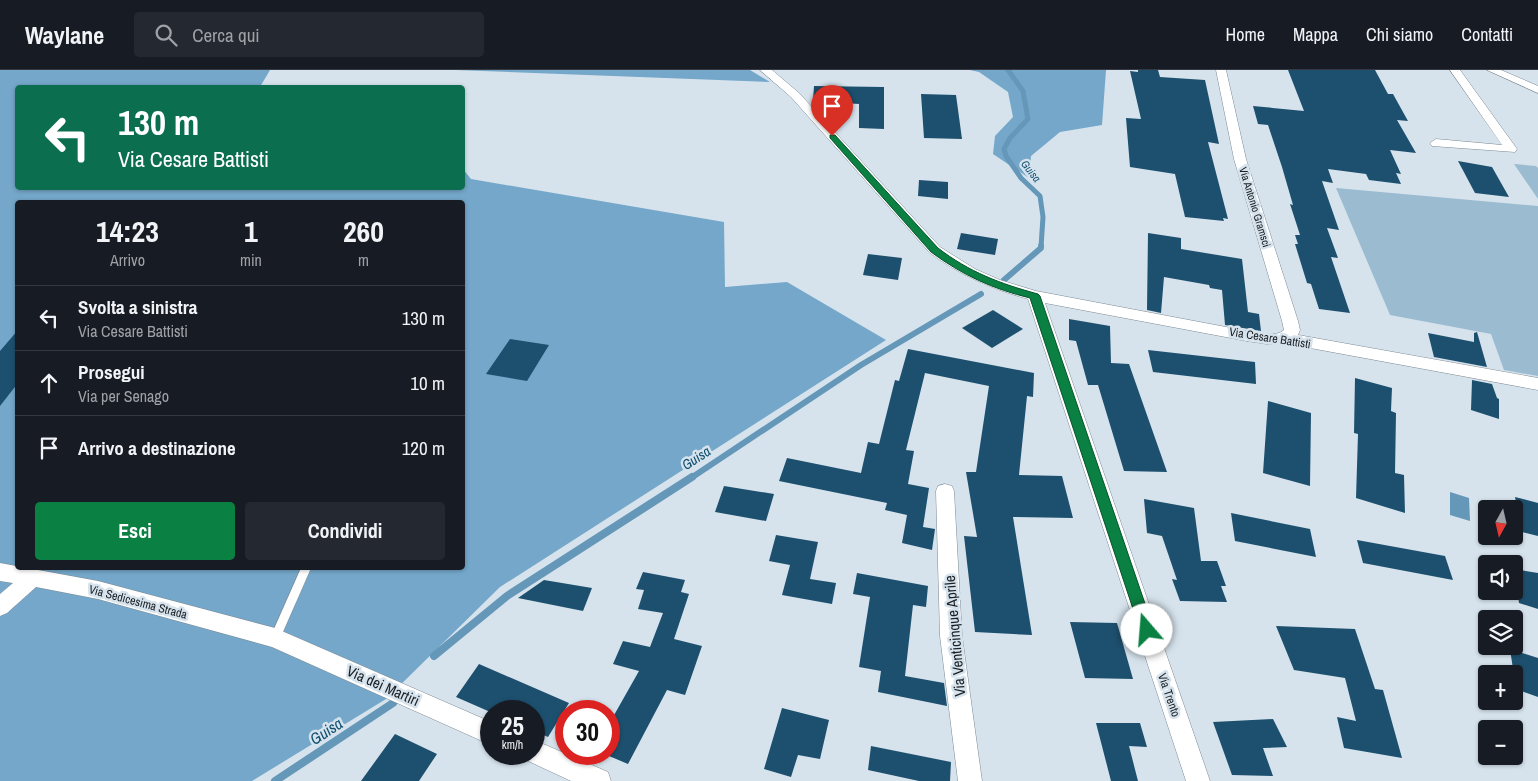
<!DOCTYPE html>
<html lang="it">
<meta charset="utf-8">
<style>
body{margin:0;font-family:"Archivo Narrow",sans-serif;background:#242831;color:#f1f3f6;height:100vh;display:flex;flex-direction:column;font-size:19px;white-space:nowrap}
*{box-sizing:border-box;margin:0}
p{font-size:16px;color:#9ea1a6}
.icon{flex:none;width:28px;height:28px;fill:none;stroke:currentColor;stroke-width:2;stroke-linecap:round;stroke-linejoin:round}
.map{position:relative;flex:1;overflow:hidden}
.sheet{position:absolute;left:15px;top:130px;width:450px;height:370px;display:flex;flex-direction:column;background:#171b24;border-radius:5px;box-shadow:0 1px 4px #0004}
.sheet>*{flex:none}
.guide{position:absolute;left:15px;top:15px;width:450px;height:105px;border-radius:5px;box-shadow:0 1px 4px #0004;background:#0b6e4f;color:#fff;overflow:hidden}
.needle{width:32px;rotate:188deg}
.fabs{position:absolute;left:1478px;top:430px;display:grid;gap:10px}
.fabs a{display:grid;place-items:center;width:45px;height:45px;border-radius:5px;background:#171b24;box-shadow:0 1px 4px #0004;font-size:25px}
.speed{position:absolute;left:480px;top:630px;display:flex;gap:10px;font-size:25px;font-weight:700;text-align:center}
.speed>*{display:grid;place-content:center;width:65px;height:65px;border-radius:50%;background:#171b24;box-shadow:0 1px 4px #0004;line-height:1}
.speed small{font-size:12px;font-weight:400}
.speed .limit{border:8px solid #d22;background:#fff;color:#111}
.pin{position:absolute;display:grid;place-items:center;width:42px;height:42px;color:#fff;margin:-51px -21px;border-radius:50% 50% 50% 0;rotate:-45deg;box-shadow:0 0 5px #0007}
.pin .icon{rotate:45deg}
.me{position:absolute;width:55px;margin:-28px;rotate:342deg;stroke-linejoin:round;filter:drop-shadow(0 0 4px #0008)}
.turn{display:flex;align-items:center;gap:18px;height:105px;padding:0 20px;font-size:22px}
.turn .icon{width:65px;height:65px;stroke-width:2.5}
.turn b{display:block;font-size:35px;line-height:42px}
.eta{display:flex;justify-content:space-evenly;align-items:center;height:85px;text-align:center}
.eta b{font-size:30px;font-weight:700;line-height:35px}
.primary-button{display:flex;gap:10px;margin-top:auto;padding:10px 20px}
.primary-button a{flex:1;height:58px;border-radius:5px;background:#0b8043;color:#fff;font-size:20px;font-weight:700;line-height:58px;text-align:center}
.primary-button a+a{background:#242831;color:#f1f3f6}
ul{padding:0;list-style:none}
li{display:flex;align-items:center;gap:15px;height:65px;padding:0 20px;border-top:1px solid #363941}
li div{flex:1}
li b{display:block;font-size:19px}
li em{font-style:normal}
header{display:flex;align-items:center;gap:30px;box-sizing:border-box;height:70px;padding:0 25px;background:#171b24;border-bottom:1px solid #363941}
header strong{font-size:24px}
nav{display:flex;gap:28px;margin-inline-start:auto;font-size:18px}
.search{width:350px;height:45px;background:#242831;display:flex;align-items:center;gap:12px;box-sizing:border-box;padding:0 18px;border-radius:5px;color:#9ea1a6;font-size:19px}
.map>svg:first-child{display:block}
.green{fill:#9bbbd1}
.forest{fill:#74a7c9;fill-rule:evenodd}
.water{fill:#6497b8}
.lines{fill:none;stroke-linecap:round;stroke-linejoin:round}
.stream-far2{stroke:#6497b8;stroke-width:5}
.stream-far1{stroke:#6497b8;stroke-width:6}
.stream{stroke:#6497b8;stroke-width:8}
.building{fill:#1d506e}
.lane-casing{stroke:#7e8a93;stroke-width:1}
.street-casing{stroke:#7e8a93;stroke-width:1}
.lane{fill:#fff;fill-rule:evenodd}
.street{fill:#fff;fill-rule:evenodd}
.route{fill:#0b8043;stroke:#07532c}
.labels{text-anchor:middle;stroke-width:5;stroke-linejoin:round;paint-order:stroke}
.far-water-label{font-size:11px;font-style:italic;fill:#0e4e70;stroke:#d6e3ed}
.far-street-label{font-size:11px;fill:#1a1f23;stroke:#d6e3ed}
.street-label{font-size:12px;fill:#1a1f23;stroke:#d6e3ed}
.water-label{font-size:14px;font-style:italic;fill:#0e4e70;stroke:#d6e3ed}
.near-street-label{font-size:15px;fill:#1a1f23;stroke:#d6e3ed}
.near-water-label{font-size:16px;font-style:italic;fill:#0e4e70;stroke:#d6e3ed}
</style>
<header>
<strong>Waylane</strong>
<div class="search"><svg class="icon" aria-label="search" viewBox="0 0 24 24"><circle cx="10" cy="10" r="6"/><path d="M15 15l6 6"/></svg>Cerca qui</div>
<nav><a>Home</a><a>Mappa</a><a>Chi siamo</a><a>Contatti</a></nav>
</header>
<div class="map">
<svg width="1538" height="711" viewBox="0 0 1538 711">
<rect width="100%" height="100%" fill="#d6e3ed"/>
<path class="green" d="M1514,94L1536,96L1538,98V129Z
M1336,118L1538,136V306L1504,300L1491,264L1390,245Z"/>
<path class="forest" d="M0,0H270L260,17L18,18V118H462L463,99L471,109L724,152L725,217L787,212L886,270L500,517L386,629L252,711H0ZM18,132H462V498H18Z
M455,0H750L770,12Z
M970,0H1106L1102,55L1060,62L1031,86L1029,108L993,84L995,66L1013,47L1008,22L979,2Z"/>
<path class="water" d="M1450,422L1469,428L1470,451L1450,445Z"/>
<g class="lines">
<path class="stream-far2" d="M1008,0L1023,21L1028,49L1010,68L1004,79L1006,86L1021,108L1040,126L1043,147L1041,177"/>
<path class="stream-far1" d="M1004,210L1041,178V176
M691,408L861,295L981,224"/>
<path class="stream" d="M434,586L507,526L692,407
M275,711L393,633"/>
</g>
<path class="building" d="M1138,0H1158L1160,7L1205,10L1219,74L1208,72L1228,149L1223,148L1224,151L1185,147L1175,104L1130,97L1126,48L1141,49L1130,1L1138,2Z
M1288,0H1375L1388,24H1393L1408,51L1397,50L1416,83L1390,80L1401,104L1396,103L1401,114L1369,110L1366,104L1328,99L1333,113L1322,111L1339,160L1327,158L1338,188L1331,187L1350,243L1319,239L1311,214L1307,213L1295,174H1298L1295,165H1300L1290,134L1293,135L1282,97L1268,55L1258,54L1253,36L1304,41Z
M814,16L884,17V59L859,58V34L813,31Z
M921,24L956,25L962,69L924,68Z
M1458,91L1492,97L1509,127L1475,123Z
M919,110L948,112V129L918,126Z
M961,163L998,169L995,185L957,179Z
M1148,163L1181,168V179L1242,189L1248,242L1259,244L1261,261L1225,255L1222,220L1210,218L1209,215L1164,207L1161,243L1147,240Z
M868,184L902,188L898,210L863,205Z
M993,240L1023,259L992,278L962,258Z
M1069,249L1110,256L1111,293L1129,294L1167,402L1124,401L1098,315H1088L1076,271L1069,270Z
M18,260V313L0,336V281Z
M1477,262L1487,297L1434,287L1428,263L1474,272V263Z
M510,269L549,275L527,311L486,304Z
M908,279L1034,303L1033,327L1027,326L1019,405L1062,406L1073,448L1013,447L1032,565L975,562L964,466L977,467L966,402H976L989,316L925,303L906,380L914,381L908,414L929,418L923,457L935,459L932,480L902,473L907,445L885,440L887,433L779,411L787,388L861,403L868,372L879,374L895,310L899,311Z
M1148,280L1255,292L1256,314L1153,302Z
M1355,308L1392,318L1391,341L1396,343L1395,403L1404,405L1405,443L1356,428L1358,364L1354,363Z
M1472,310L1492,314L1497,328L1499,329V349L1471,340Z
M1268,331L1311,343L1310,416L1263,403Z
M724,416L774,424L766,451L715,442Z
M1515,427L1538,433V466L1522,462Z
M1144,429L1194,438L1201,491H1217L1226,516H1221L1227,532L1180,531L1172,509L1177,510L1162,466L1147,463Z
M1231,443L1310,459L1316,487L1235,471Z
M776,465L818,472L810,509L836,513L832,534L782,525L790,495L769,491Z
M1357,470L1445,486L1453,510L1363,493Z
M1514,499L1538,503V539L1519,533Z
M643,502L685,510L681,522L689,524L674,569L702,576L685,625L667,620L628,694L609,686V654L639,601L613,594L623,571L650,577L663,543L638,539L644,520L636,519Z
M857,503L928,516L926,537L913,535L905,606L944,613L947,636L878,622L881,601L859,597L870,527L853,524Z
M544,510L592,518L583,541L518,528Z
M1070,552L1117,553L1133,609L1085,608Z
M1276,556L1355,559L1375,619L1383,620L1402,688L1344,678L1337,647L1356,651L1345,608L1294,600Z
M1510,579L1538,588V627L1516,619Z
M479,594L569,633L548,667L534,661V641H488L456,627Z
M782,638L829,650L820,689L798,685L791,707L764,699Z
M1273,649L1287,677L1263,678L1273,706L1232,705L1213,652Z
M1096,653H1140L1147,677L1129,676L1138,711H1111Z
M395,664L437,684L419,711H361Z
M871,676L951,692L950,711H919L868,700Z"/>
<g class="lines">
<g class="lane-casing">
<path id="lane" d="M301,498H311L279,571L275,573L271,571L270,568Z"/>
</g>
<g class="street-casing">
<path id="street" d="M760,0H772L799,23L940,177L975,199L1000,210L1036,221L1247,261C1258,262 1276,268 1284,260L1282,251L1234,89L1216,0H1226L1246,89L1298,251L1300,260L1298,265L1538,308V320L1283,273L1267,274L1247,271L1045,233L1210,711H1186L1028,229C992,219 960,205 930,183L791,27Z
M1450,0H1460L1517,79L1515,82L1432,76L1430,73L1436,69L1502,75Z
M1487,0H1501L1538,16V23Z
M945,414L952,416L954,421L962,566L982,711H958L940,566L936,421L938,416Z
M0,493L98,511L275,558L491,652V675L272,577L98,529L36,517L7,543L0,546V524L13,513L0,511Z
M534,670L608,702L611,711H571L526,690L523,684H534Z"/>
</g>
<use href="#lane" class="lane"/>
<use href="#street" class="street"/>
</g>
<path class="route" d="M830,65H835L938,178C969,202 1001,214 1038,224L1040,226L1154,560L1152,564L1147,566L1142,564L1140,560L1030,228C993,219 962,205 931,182L830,68Z"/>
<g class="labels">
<g class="far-water-label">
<text transform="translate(1031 101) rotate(52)" y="4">Guisa</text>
</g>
<g class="far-street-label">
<text transform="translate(1255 137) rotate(73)" y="4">Via Antonio Gramsci</text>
</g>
<g class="street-label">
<text transform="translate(1270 268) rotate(9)" y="4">Via Cesare Battisti</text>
<text transform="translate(138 532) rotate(15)" y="4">Via Sedicesima Strada</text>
<text transform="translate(1169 625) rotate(71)" y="4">Via Trento</text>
</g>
<g class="water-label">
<text transform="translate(696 388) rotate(-33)" y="5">Guisa</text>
</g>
<g class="near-street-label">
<text transform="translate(955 566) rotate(-95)" y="5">Via Venticinque Aprile</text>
<text transform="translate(383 616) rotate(24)" y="5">Via dei Martiri</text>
</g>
<g class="near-water-label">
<text transform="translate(326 661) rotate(-33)" y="6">Guisa</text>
</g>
</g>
</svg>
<div class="fabs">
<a><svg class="needle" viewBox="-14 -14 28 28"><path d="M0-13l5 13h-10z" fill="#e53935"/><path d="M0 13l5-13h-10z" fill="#9ea1a6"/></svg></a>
<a><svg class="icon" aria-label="sound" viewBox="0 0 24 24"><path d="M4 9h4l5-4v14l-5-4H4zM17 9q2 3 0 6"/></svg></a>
<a><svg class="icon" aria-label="layers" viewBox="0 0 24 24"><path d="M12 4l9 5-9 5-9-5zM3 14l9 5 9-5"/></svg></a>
<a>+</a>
<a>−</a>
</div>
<div class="speed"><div>25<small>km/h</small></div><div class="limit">30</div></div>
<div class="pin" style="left:832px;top:66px;background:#d93025"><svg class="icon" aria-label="arrive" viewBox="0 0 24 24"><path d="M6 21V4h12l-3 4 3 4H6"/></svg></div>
<svg class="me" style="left:1147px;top:560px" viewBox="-20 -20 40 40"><circle r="19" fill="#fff"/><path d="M0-13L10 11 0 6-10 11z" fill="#0b8043"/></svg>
<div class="guide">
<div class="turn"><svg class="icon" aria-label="left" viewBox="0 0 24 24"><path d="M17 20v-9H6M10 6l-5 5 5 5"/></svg><div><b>130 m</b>Via Cesare Battisti</div></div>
</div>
<section class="sheet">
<div class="eta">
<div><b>14:23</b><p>Arrivo</p></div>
<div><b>1</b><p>min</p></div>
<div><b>260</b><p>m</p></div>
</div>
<ul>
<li><svg class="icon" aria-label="left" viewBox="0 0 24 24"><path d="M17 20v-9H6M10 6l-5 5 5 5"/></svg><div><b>Svolta a sinistra</b><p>Via Cesare Battisti</p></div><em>130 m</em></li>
<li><svg class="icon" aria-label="ahead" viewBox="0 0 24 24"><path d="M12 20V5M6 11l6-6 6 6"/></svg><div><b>Prosegui</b><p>Via per Senago</p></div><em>10 m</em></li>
<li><svg class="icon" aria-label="arrive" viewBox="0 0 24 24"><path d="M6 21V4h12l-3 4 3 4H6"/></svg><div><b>Arrivo a destinazione</b></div><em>120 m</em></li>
</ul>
<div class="primary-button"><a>Esci</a><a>Condividi</a></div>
</section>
</div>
